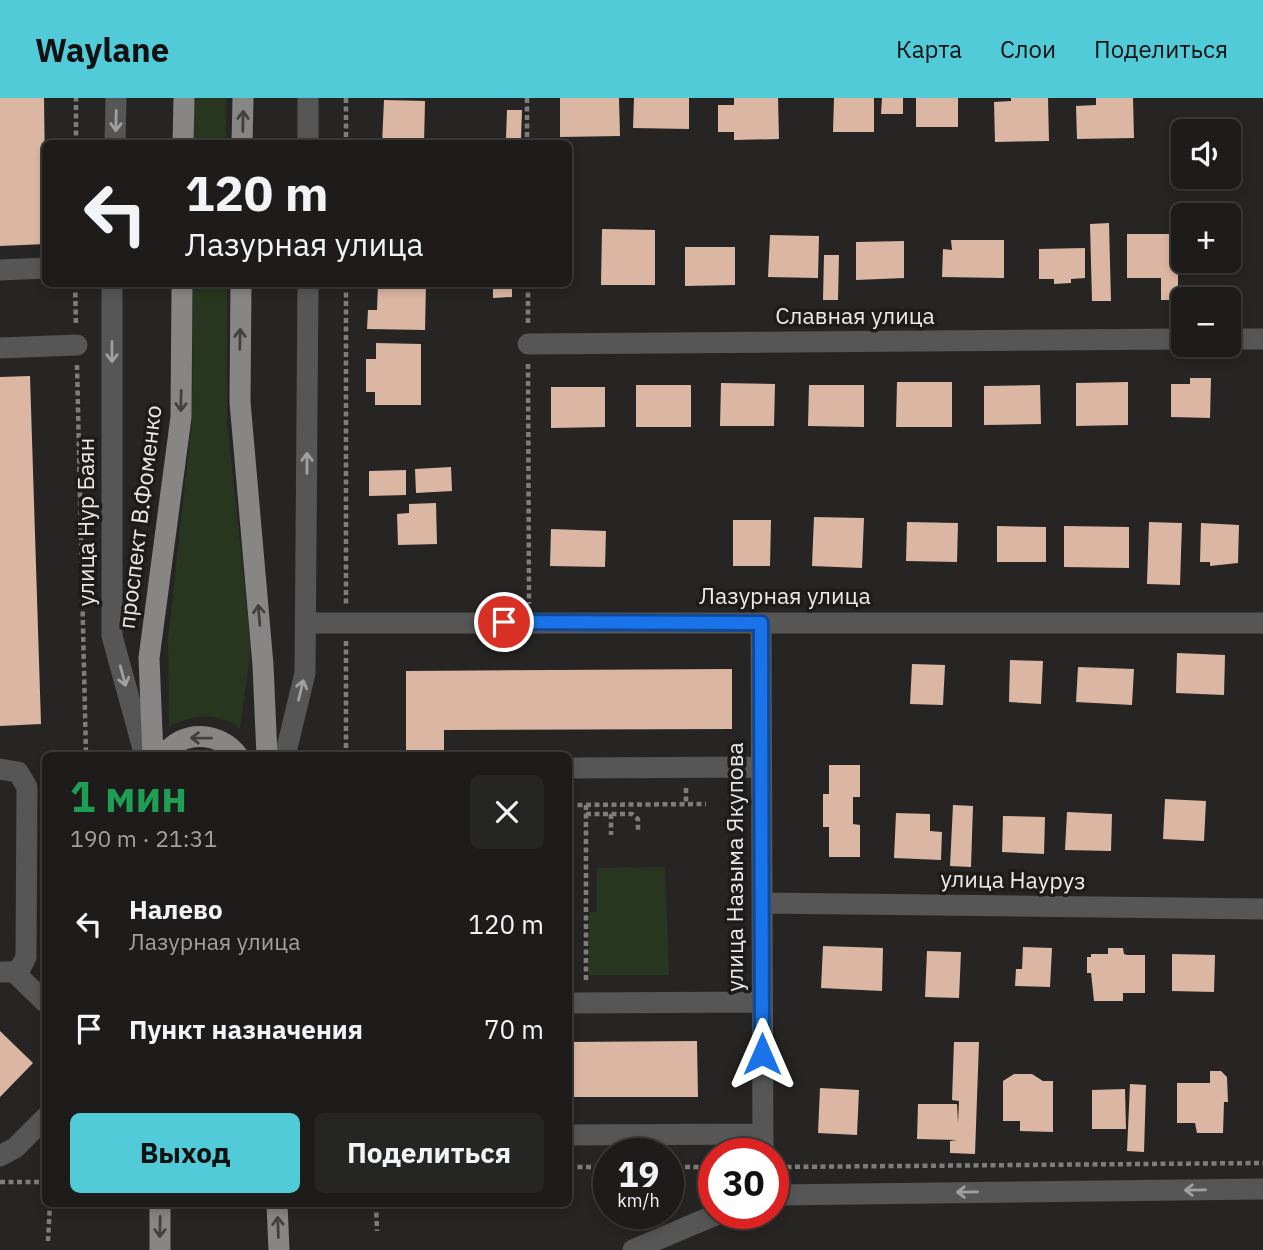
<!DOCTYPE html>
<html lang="ru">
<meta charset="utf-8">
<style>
body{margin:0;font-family:"IBM Plex Sans",sans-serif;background:#252523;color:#f1f3f6;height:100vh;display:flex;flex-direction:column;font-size:26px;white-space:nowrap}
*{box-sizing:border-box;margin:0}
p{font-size:23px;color:#a0a1a2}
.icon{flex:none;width:38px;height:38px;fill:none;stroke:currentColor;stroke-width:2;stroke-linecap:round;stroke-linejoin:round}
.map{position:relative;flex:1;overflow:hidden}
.sheet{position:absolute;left:42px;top:654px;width:530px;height:455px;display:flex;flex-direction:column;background:#1d1c1a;border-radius:10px;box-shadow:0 4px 10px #0003,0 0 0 2px #3b3a39}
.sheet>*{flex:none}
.top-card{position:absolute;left:42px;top:42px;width:530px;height:147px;border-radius:10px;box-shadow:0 4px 10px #0003,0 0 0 2px #3b3a39;background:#1d1c1a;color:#f1f3f6;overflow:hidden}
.fabs{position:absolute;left:1171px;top:21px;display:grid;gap:14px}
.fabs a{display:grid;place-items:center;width:70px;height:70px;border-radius:10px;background:#1d1c1a;box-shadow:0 4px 10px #0003,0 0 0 2px #3b3a39;font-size:35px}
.speed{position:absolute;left:593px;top:1040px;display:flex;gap:14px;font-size:35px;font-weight:700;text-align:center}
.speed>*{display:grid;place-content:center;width:91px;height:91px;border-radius:50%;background:#1d1c1a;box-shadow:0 4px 10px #0003,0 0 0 2px #3b3a39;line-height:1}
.speed small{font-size:18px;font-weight:400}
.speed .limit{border:10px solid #d22;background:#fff;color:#111}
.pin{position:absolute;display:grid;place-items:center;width:60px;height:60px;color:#fff;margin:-30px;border:4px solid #fff;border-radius:50%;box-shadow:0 2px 7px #0007}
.me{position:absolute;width:77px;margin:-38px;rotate:0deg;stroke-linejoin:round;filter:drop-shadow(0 0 5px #0008)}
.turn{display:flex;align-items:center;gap:24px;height:147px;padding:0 28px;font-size:32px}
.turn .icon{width:91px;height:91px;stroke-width:2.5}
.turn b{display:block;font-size:49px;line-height:60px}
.round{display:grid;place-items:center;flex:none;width:74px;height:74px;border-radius:10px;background:#252523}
.headline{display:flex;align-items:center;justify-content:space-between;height:119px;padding:0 28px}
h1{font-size:42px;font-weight:700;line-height:52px;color:#1e9e55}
.cta{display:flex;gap:14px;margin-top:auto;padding:14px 28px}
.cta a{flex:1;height:80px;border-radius:10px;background:#52cbd8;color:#111;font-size:28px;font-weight:700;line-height:80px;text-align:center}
.cta a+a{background:#252523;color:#f1f3f6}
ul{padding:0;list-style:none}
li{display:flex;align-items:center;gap:21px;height:105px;padding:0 28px}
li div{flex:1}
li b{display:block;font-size:26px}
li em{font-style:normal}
header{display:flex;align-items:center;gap:42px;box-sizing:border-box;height:98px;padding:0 35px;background:#52cbd8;color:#111}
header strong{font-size:33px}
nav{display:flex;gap:38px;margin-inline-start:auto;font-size:24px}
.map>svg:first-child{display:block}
.green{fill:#28361f}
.building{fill:#dbb6a3}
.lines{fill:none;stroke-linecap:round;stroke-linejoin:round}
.path{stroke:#7f7d7c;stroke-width:4.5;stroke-dasharray:5 3.5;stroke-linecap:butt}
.minor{stroke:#575656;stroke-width:21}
.major{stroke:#888585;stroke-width:21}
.oneway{stroke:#a1a0a0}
.oneway2{stroke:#43413f}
.route-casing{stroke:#114b97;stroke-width:18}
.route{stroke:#1a73e8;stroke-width:12}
.labels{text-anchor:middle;stroke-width:7;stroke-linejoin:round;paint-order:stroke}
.street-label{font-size:23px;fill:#ebeae9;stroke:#1e1c1a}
</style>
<header>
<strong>Waylane</strong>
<nav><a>Карта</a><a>Слои</a><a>Поделиться</a></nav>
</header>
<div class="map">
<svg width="1263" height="1152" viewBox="0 0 1263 1152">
<rect width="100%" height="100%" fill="#272523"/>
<path class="green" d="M194,0H226V45L194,46Z
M193,186H227V322L251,549L240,630C216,614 193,616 169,629L168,541L192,323Z
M665,769L669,877H589V814H597V770Z"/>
<path class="building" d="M0,0H44L46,146L0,148Z
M560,0H619L620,38L560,39Z
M634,0H689V31L633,30Z
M734,0H778L779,41L734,42V34H718V7H734Z
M834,0H874V34H833Z
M882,0H903V16H881Z
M916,0H958V29H916Z
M1011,0H1048L1049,43L995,44L994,4L1011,3Z
M1096,0H1133L1134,40L1077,41L1076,8L1096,7Z
M384,2L425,3L424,46H382Z
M507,12H522L521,41L506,40Z
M1109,125L1111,203H1092L1090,126Z
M602,131L655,132V187H601Z
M1127,136H1178V202H1161V180H1127Z
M770,137L819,138L818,180L768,179Z
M951,142H1004V180L942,179L943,151L952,152Z
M904,143V180L856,182V144Z
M685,149H735V187L685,188Z
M1085,150V180L1071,181V185L1054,186V181H1039V151Z
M824,157H839L838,202H823Z
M378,186H426L425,232L367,231L368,212H377Z
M493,186H512V199L493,200Z
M376,245L421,246V307H375V294H366V261H376Z
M30,278L41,626L0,628V279Z
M1190,280H1211L1210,320L1171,319V286H1190Z
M897,284H952V329H896Z
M1128,284V327L1076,328V285Z
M721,285L775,286L774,328H720Z
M636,287H691V329H636Z
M809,287H864V329L808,328Z
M1040,287L1041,326L984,327V288Z
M551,289H605V329L551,330Z
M451,369L452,393L416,395L415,371Z
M406,372V397L369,398V373Z
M436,405L437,446L398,447L397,416L409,415V406Z
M814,419L864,420L862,470L812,468Z
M733,422H771L770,468H733Z
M907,424L958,425L957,464L906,463Z
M1149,424L1182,425L1180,487L1147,486Z
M1201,425L1239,427L1238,465L1210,468V464H1200Z
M997,428L1046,429V464H997Z
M1064,428L1129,429V470L1064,469Z
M551,431L606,433L605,469L550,468Z
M1177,555L1225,557L1224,597L1176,595Z
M1010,562L1043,563L1041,606L1009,604Z
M912,566L945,567L943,607L910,606Z
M1078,569L1134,571L1132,607L1076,604Z
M732,571V631L444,632V658H391V652H406V573Z
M829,667H860V699H853V726L860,727V759H829V729H823V696H829Z
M1165,701L1206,703L1204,743L1163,741Z
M953,707L973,708L971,769L950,768Z
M1067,714L1112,716L1111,753L1065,752Z
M896,715L930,716V733L942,734L941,762L894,760Z
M1003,718L1045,719L1044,756L1002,754Z
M823,848L883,850L882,893L821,890Z
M1023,849L1052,850L1050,889L1015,888L1016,871H1022Z
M1108,850H1123L1124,856L1127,857H1145V895H1123V903H1094L1091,875H1087V859H1091V856H1108Z
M927,853L961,854L959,900L925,899Z
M1172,856L1215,857L1214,894L1172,893Z
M0,933L33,965L0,999Z
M697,943L698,999H569V944Z
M954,944H979L975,1056L950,1055V1043L957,1042L917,1041L918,1006H957L958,1025L959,1003L952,1002Z
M1210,973H1221L1227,979L1228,1004H1224L1223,1035H1197L1195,1025H1177V985H1210Z
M1014,976H1032L1043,983H1053V1034L1020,1033V1023H1003V983Z
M1130,986L1146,987L1144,1054L1127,1053Z
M820,990L859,992L857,1037L818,1035Z
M1125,991L1126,1031H1092V992Z"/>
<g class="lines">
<path class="path" d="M346,0V46
M527,0V46
M76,46V0
M75,186L76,227
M346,186V507
M528,186V226
M528,266L529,506
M77,267L86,658
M346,543V658
M686,690V706
M569,707L706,706
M586,707V884
M586,716H632L638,721V732
M611,716V737
M569,1069H609
M668,1069H714
M778,1069L1263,1065
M0,1084H46
M376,1106L377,1133
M48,1143L50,1106"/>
<path class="minor" d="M115,46L116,0
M308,46V0
M0,172L46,170
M112,186V538L145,658
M1228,241H1263
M528,246L1183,241
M0,250L77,247
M307,525H1263
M761,525L763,1055
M285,658L305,575L308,186
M569,670L761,669
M0,671L18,674L27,689L26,859L21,869L14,874
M762,805L1263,811
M2,874H14L46,905
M569,905L762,904
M569,1037L763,1036
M0,1058L15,1050L46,1019
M774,1097L1263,1091
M633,1152L720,1115"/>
<path class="major" d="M183,46L184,0
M242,46L243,0
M241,186L240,304L263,567L267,658
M153,658L149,560L181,319L182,186
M164,658C181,631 220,633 238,658
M277,1106L279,1152
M160,1152V1106"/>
</g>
<defs><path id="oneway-shaft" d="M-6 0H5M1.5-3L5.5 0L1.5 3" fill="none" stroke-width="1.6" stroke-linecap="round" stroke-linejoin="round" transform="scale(1.75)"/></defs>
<g class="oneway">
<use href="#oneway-shaft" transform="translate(116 23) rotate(91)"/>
<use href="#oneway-shaft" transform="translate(112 254) rotate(90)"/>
<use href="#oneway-shaft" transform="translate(307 365) rotate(-90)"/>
<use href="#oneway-shaft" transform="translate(123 578) rotate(75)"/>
<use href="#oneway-shaft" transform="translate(301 592) rotate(-76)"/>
<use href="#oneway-shaft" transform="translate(1195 1092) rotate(179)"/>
<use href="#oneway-shaft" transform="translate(967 1094) rotate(179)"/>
</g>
<g class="oneway2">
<use href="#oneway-shaft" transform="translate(243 23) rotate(-89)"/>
<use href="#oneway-shaft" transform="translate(240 241) rotate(-89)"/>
<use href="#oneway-shaft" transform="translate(181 303) rotate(91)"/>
<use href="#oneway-shaft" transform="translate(259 517) rotate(-95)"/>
<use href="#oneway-shaft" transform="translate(201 640) rotate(-179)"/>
<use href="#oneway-shaft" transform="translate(160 1129) rotate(91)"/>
<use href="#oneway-shaft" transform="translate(278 1129) rotate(-92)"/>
</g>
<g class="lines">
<g class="route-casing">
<path id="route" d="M504,524L761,525L762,956"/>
</g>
<use href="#route" class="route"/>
</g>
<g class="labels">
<g class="street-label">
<text x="855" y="226">Славная улица</text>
<text transform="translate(140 419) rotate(-83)" y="8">проспект В.Фоменко</text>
<text transform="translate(86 424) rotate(-90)" y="8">улица Нур Баян</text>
<text x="785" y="506">Лазурная улица</text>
<text transform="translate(735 769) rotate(-90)" y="8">улица Назыма Якупова</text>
<text transform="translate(1013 782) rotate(1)" y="8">улица Науруз</text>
</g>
</g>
</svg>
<div class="fabs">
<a><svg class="icon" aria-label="sound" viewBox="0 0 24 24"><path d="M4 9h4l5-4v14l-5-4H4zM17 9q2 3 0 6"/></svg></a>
<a>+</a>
<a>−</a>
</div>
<div class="speed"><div>19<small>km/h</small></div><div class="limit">30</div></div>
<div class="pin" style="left:504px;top:524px;background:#d93025"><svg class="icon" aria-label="arrive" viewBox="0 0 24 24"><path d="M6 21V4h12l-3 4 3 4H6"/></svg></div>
<svg class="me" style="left:762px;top:956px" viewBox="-20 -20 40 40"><path d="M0-17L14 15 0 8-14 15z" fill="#1a73e8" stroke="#fff" stroke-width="4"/></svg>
<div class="top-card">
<div class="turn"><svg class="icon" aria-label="left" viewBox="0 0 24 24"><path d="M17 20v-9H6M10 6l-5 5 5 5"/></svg><div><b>120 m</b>Лазурная улица</div></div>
</div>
<section class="sheet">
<div class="headline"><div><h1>1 мин</h1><p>190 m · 21:31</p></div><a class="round"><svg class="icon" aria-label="close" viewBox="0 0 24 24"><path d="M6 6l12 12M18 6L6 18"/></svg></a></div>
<ul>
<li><svg class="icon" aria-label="left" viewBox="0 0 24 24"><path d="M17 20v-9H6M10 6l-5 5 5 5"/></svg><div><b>Налево</b><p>Лазурная улица</p></div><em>120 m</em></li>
<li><svg class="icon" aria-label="arrive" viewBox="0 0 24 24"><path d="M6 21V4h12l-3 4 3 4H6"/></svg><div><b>Пункт назначения</b></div><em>70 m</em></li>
</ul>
<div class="cta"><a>Выход</a><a>Поделиться</a></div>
</section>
</div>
